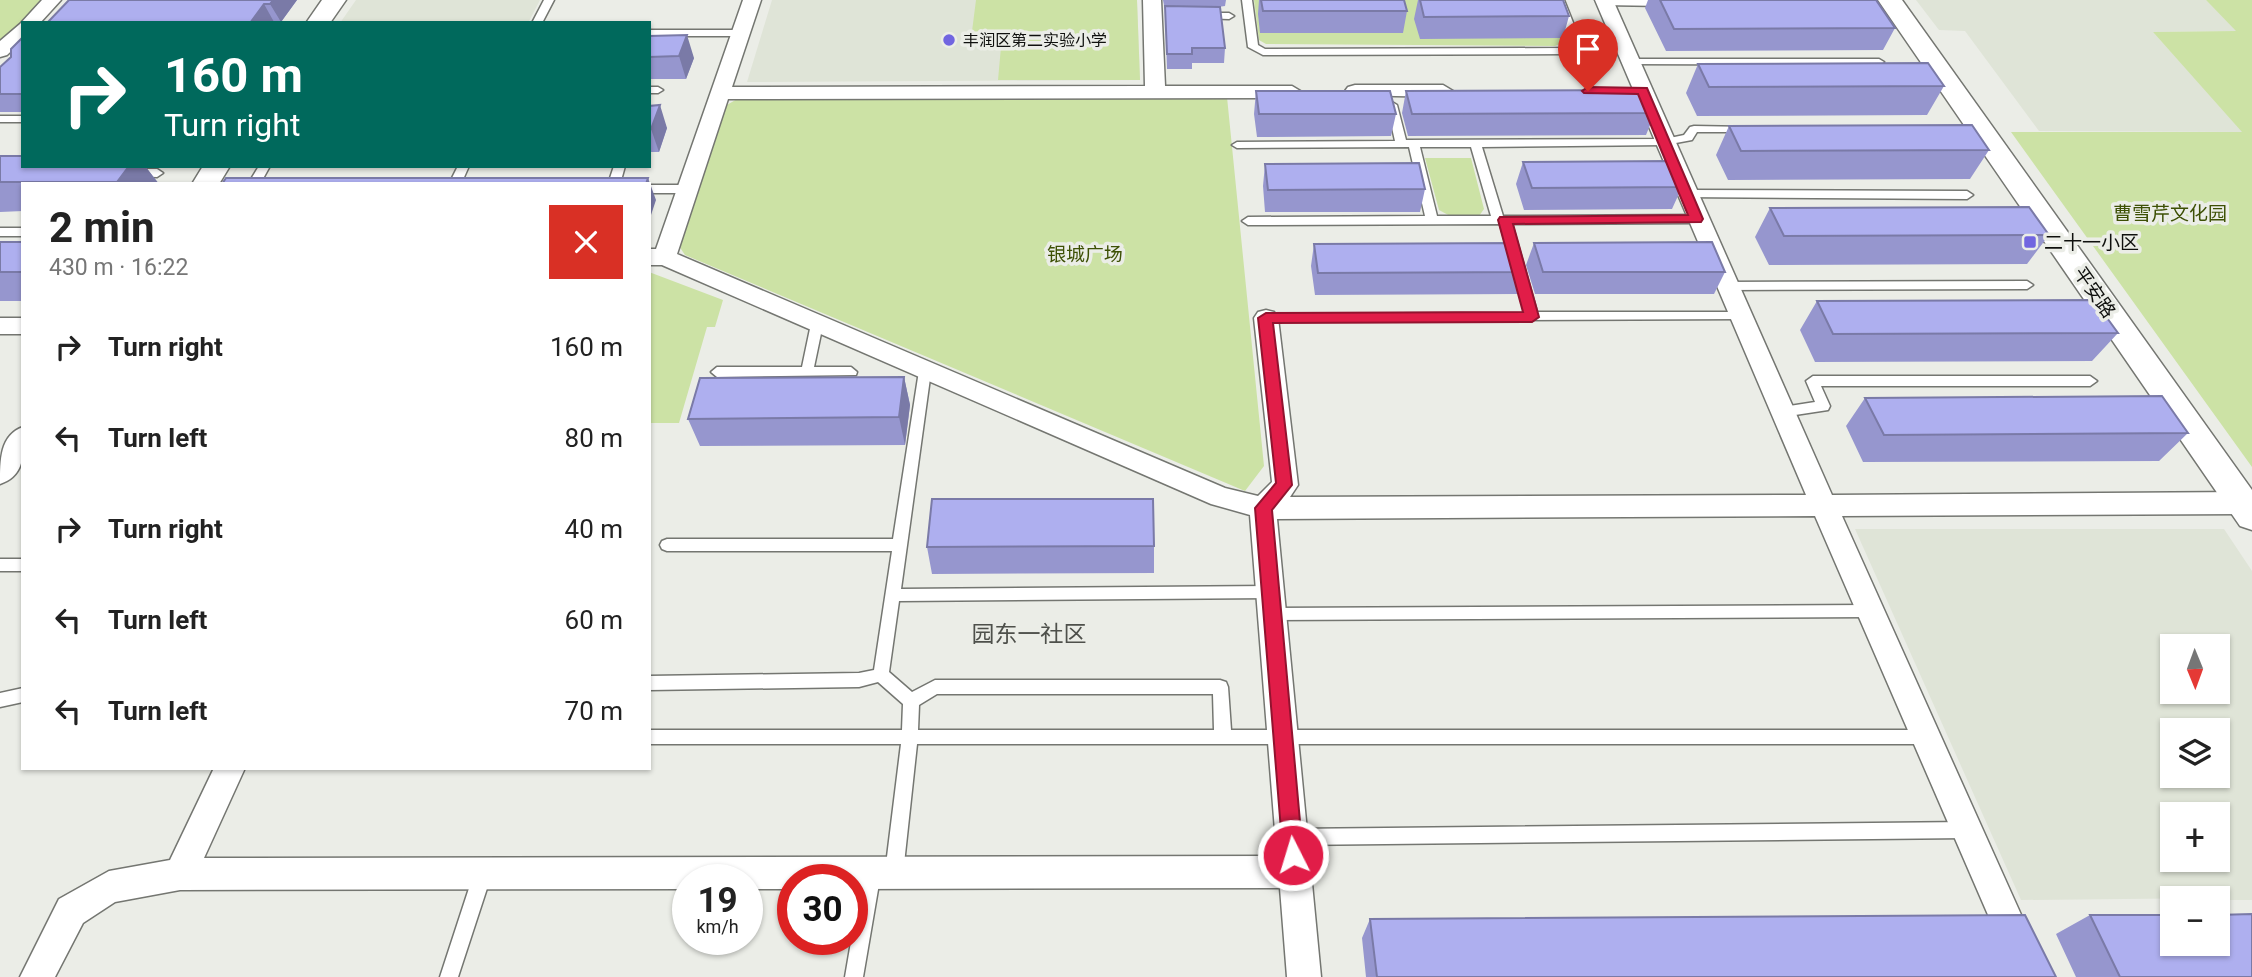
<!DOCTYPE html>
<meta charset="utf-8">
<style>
body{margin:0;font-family:Roboto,"Noto Sans SC",sans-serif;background:#f2f2f2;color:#222;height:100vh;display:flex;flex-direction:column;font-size:26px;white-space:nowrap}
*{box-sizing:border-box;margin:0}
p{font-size:23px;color:#767676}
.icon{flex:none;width:38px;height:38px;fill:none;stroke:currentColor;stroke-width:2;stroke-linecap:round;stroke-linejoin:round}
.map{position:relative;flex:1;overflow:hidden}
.sheet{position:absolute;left:21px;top:182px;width:630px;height:588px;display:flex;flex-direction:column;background:#fff;border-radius:0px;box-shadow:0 2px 5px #0004}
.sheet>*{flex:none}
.guide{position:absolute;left:21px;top:21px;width:630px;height:147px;border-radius:0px;box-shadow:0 2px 5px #0004;background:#00695c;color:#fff;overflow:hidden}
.needle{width:46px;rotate:179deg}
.buttons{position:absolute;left:2160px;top:634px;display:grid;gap:14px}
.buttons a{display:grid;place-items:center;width:70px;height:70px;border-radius:0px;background:#fff;box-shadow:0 2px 5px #0004;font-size:35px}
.speed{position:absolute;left:672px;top:864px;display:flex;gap:14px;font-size:35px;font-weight:700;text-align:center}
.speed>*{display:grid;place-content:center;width:91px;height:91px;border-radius:50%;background:#fff;box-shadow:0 2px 5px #0004;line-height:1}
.speed small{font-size:18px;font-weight:400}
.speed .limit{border:10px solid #d22;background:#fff;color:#111}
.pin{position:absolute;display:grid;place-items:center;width:60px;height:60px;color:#fff;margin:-72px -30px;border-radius:50% 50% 50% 0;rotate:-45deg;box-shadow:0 0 7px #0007}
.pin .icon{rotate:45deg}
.me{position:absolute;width:77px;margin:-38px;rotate:355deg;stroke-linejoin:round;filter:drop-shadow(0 0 5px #0008)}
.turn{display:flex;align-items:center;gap:24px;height:147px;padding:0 28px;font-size:32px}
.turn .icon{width:91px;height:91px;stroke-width:2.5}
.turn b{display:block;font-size:49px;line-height:60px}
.round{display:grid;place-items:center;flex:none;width:74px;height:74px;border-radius:0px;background:#f2f2f2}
.headline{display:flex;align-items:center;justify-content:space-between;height:119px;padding:0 28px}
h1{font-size:42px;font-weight:700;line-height:52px}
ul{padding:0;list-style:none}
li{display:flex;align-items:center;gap:21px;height:91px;padding:0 28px}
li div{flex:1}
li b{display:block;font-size:26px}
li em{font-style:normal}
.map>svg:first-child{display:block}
.built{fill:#dfe4d7;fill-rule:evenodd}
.green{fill:#cce2a5}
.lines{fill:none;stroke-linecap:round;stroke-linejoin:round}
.service-casing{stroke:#747671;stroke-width:3}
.minor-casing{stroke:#747671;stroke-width:3}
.tertiary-casing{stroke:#747671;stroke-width:3}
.service{fill:#fff;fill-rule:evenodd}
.minor{fill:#fff;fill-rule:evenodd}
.tertiary{fill:#fff;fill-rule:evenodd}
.wall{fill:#9696ce}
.shaded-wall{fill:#7a7aa7}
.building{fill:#aeafef;stroke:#7a7aa7;stroke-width:2}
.route{fill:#e11d48;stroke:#92132f;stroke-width:2}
.poi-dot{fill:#7165e0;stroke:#ebede7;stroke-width:2.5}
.labels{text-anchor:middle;stroke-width:7;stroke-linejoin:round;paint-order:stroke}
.far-poi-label{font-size:16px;fill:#0f100e;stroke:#ebede7;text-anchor:start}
.park-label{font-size:19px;fill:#3d5005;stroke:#ebede7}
.poi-label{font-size:19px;fill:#0f100e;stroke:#ebede7;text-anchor:start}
.street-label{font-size:19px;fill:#0f100e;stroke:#ebede7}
.quarter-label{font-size:23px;fill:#4e504b;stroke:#ebede7}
</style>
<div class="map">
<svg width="2252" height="977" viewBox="0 0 2252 977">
<rect width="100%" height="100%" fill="#ebede7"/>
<path class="built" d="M356,0H540L528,23H340Z
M772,0H1137L1140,80L747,82Z
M1916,0H2206L2237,31L2153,32L2243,132L2039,131L1965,31L1939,30Z
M1855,529H2224L2252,571V900H2217V898L2021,900ZM2172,646H2217V691H2172ZM2172,730H2217V775H2172ZM2172,814H2217V859H2172Z"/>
<path class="green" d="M0,0H45L0,44Z
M976,0H1137L1140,80H998L1001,47H970Z
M1254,0H1553L1569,40L1555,46L1266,44L1259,40Z
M2206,0H2252V467L2011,132H2242L2153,32L2236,31Z
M1227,97L1264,466L1245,491L685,255L679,246L725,106L739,98Z
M1425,158H1471L1484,209L1479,216L1452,217L1439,210Z
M649,272L723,300L715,327H707L679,423H649Z"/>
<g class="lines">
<g class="service-casing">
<path id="service" d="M544,0H554L542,23H532Z
M1242,0H1252L1258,45L1265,49L1563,48L1571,44L1554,0H1564L1582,45L1565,54L1263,55L1248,47Z
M1605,0H1664L1669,3L1664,6L1602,5V1Z
M1203,13H1229L1234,16L1229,19L1200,18V14Z
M649,30H740L745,33L740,36H649Z
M1631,59H1879L1884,62L1879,65L1627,64L1626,62Z
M649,87H658L663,90L658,93H649Z
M1392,102L1397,105L1406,140L1665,139L1684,135L1690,127L1694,126L1749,127V131L1745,132H1697L1692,140L1665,145L1482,147L1503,216L1697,215L1703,219L1697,223L1512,224L1537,312H1740L1746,316L1744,319L1262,321L1260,318L1262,315L1266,314L1525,313L1500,224L1248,225L1242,221L1248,217L1425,216L1409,147L1237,148L1232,145L1237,142L1395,141L1387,105ZM1420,147H1471L1491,216H1437Z
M0,116H23V122H0Z
M259,166H270L260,184H248Z
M458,166H469L461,184H449Z
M614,166H625L620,184H608Z
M131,169H157L163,173L157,177L127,176L125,173Z
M649,185H688L694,189L688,193H649Z
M1686,190L1967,191L1973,195L1967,199L1682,197V191Z
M0,228H23V236H0Z
M2027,281L2033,285L2027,289L1726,290L1720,286L1726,282Z
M817,320L823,324L814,367H851L857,372L856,375L717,377L711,372L717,367H802L811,324Z
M925,366L931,371L901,589L1271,586L1276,588L1278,592L1276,596L1271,598L899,601L889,672L912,692L935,680H1220L1226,682L1228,687L1231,730H1925L1931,732L1933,737L1931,742L1925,744H917L903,873L900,879L894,882L888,879L885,873L901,744H649V730H902L903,704L878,682L859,687L649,690V676L859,673L874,670L892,551H667L662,549L660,545L662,541L667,539H893L919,371ZM937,694H1213L1214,730H918L919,705Z
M1813,376H2090L2097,381L2090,386H1821L1830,406L1828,410L1782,417L1777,416L1775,412L1777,408L1815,402L1806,381Z
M0,559H23V571H0Z
M1869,605L1874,606L1877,611L1874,616L1869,617L1272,620L1267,619L1264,614L1267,609L1272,608Z
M23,688V702L0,707V693Z
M1967,822L1973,824L1976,830L1973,836L1967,838L1292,845L1286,843L1283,837L1286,831L1292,829Z
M872,863L878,866L881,872L863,977H845L863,872L866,866Z
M483,864L489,867L492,873L458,977H440L474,873L477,867Z"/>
</g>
<g class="minor-casing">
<path id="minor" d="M42,0H61L40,23H23V40L7,55L0,57V41L20,24Z
M743,0H761L732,87L1145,86L1143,0H1161L1165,86H1292L1302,92L1292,98L728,99L677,254L1225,488L1258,496L1272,482L1254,318L1258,312L1266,310L1274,312L1278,318L1298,485L1290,497L1806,495L1595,0H1613L1832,495L2243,492L2252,495V511L2243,514L1842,516L2049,977H2015L1815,516L1277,519L1321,977H1287L1280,888L852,889V880H793V889H747V880H688V889L180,890L115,902L83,923L55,977H20L59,899L109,871L170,860L214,768H245L204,858L1277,856L1250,515L1211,504L662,265H649V249H656Z
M1355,85H1443L1453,91L1443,97L1348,95L1345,91L1348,87Z
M0,318H23V334H0Z"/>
</g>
<g class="tertiary-casing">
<path id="tertiary" d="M322,0H346L330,23H306Z
M1878,0H1902L2252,490V530L2240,526Z
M203,166H230L219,184H192Z
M23,427C23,451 27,475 0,484C0,460 0,435 23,427Z"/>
</g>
<use href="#service" class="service"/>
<use href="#minor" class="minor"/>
<use href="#tertiary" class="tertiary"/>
</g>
<path class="wall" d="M297,0L281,22H274V23H47Z
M1163,0H1226L1225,6L1218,7L1225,48L1224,63H1192V69H1167L1165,10Z
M1259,0H1404L1407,11L1403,33H1260L1258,14Z
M1418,0H1563L1569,16L1563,38L1420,39L1414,19Z
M1648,0H1876L1895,28L1883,50L1666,51L1645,8Z
M649,36L694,58L686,79H649Z
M23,37V112H0V67L11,57Z
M1698,64L1944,86L1927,115L1697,116L1686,93Z
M1256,91L1396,114L1391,136L1257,137L1254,114Z
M1406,91L1655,113L1646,135L1408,136L1402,113Z
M649,106L667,128L659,152H649Z
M1729,126L1989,150L1970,179L1728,180L1716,155Z
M0,156L145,166L159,184H23V211L0,212Z
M1523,162L1682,187L1672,209L1524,210L1516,184Z
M1265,164L1425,189L1420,212H1265L1263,186Z
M1770,208L2049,235L2027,264L1769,265L1755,237Z
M0,242H23V301H0Z
M1534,243L1725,272L1714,294H1535L1526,265Z
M1314,244L1525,272L1517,294L1315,295L1311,266Z
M1817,301L2118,333L2092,361L1815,362L1800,330Z
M904,377L910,405L905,445L700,446L688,419Z
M1865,398L2188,433L2159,461L1863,462L1846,426Z
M1154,546V573L932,574L927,547Z
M2090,915L2252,977H2076L2056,934Z
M1370,919L2056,977H1366L1362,938Z"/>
<path class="shaded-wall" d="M273,0H297L281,22L270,4Z
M264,4L274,22V23H250Z
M687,35L694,58L686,79L679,56Z
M660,105L667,128L659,152L651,129Z
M129,166H145L159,184H118L117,182Z
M648,178L656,200L649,221V184H646Z
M904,377L910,405L905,445L899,417Z"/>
<path class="building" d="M69,0H273L270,4H264L250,23H47Z
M1261,0H1404L1407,11H1263Z
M1420,0H1563L1569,16L1424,17Z
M1660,0H1876L1895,28L1674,29Z
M1165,6L1220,7L1225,48H1192V54H1167Z
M687,35L679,56L649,57V36Z
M23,37V94H0V67L11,57V49Z
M1928,63L1944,86L1709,87L1698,64Z
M1644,90L1655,113L1412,114L1406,91Z
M1256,91H1390L1396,114H1259Z
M660,105L651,129H649V106Z
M1972,125L1989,150L1741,151L1729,126Z
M0,156H23V166H129L117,182H0Z
M1670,161L1682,187L1532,188L1523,162Z
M1419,163L1425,189L1268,190L1265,164Z
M226,178H648L646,184H222Z
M2029,207L2049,235L1784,236L1770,208Z
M0,242H23V272H0Z
M1712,242L1725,272H1543L1534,243Z
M1516,243L1525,272L1318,273L1314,244Z
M2094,300L2118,333L1833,334L1817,301Z
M904,377L899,417L688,419L700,378Z
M2162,396L2188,433L1884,435L1865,398Z
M932,499H1153L1154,546L927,547Z
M2252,914V977H2120L2090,915H2172V943H2217V915Z
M2025,915L2056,977H1377L1370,919Z"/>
<path class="route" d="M1588,87L1647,88L1703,219L1701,222L1513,224L1539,317L1532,322L1273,323L1292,485L1272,510L1303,855L1300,861L1293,864L1286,861L1283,855L1255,508L1276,483L1258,318L1266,313L1523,312L1498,220L1500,217L1688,215L1638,94L1584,93L1582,91Z"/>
<g class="poi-dot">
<circle cx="949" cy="40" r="7"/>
<rect x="2023" y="235" width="14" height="14" rx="3.5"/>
</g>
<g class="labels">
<g class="far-poi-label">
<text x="963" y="46">丰润区第二实验小学</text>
</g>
<g class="park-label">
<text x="2170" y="220">曹雪芹文化园</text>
<text x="1085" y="261">银城广场</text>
</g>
<g class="poi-label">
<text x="2044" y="249">二十一小区</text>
</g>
<g class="street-label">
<text transform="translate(2095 292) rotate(55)" y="7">平安路</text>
</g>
<g class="quarter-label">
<text x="1029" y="642">园东一社区</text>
</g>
</g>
</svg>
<div class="buttons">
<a><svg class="needle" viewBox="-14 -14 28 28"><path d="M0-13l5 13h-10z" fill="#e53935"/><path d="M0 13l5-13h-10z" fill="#767676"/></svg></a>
<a><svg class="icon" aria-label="layers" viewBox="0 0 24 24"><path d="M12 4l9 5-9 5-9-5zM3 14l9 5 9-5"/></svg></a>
<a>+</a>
<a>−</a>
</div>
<div class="speed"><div>19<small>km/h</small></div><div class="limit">30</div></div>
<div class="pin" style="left:1588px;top:91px;background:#d93025"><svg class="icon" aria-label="arrive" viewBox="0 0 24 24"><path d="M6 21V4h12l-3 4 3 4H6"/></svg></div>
<svg class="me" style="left:1293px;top:855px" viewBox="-20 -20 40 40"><circle r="17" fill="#e11d48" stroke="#fff" stroke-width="3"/><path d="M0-11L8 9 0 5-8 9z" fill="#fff"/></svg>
<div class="guide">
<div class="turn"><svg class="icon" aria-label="right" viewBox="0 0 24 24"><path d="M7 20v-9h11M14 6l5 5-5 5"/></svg><div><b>160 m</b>Turn right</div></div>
</div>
<section class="sheet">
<div class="headline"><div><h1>2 min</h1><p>430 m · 16:22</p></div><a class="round" style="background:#d93025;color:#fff"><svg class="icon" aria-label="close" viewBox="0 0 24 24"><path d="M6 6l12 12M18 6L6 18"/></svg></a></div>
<ul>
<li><svg class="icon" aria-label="right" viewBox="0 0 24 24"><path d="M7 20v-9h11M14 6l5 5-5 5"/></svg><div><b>Turn right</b></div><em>160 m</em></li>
<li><svg class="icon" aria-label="left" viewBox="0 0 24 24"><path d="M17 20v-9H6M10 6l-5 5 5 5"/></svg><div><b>Turn left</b></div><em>80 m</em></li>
<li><svg class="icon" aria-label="right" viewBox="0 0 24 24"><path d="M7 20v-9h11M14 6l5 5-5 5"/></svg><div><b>Turn right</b></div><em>40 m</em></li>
<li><svg class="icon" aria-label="left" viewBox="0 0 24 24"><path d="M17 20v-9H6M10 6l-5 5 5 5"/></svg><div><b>Turn left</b></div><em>60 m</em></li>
<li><svg class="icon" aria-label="left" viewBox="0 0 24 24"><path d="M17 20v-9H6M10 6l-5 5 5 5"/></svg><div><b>Turn left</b></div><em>70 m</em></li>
</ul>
</section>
</div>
